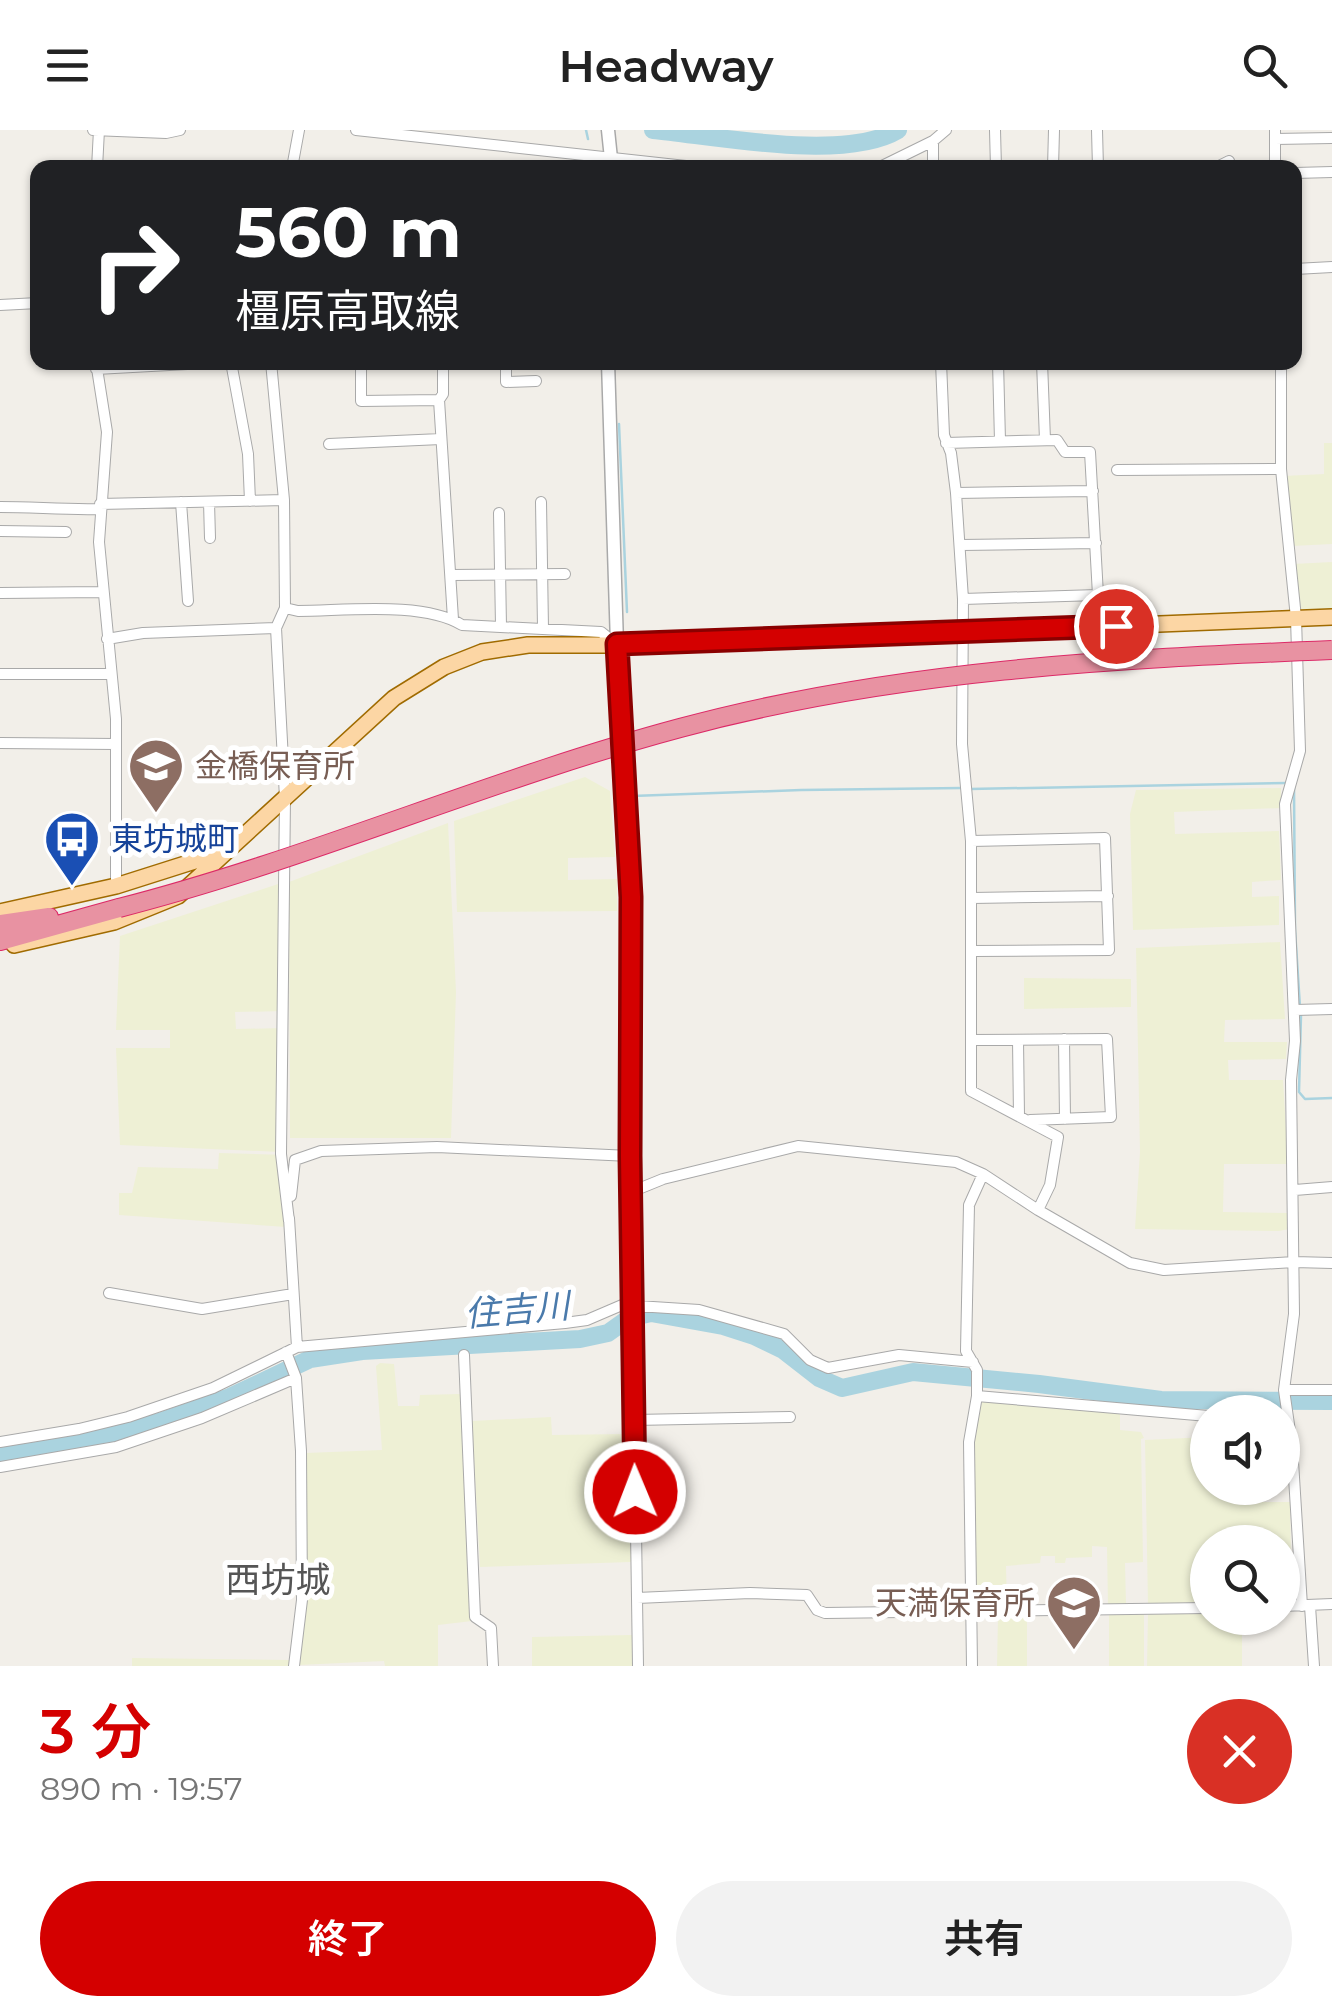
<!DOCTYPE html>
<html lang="ja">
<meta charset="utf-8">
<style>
body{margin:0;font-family:Montserrat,"Noto Sans JP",sans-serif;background:#f2f2f2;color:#222;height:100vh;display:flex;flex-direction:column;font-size:38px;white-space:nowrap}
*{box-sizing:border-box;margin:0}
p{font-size:32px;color:#767676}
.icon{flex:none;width:55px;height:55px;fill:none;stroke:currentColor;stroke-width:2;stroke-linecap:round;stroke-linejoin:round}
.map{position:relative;height:1536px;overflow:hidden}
.sheet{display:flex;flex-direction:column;background:#fff;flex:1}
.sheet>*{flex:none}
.top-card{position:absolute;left:30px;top:30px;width:1272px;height:210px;border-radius:20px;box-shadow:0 2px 8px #0004;background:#202124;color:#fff;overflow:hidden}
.tools{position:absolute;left:1190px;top:1265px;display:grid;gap:20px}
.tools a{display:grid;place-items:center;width:110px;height:110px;border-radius:50%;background:#fff;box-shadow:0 2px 8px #0004;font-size:50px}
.pin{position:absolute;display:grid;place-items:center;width:85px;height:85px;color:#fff;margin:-42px;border:5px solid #fff;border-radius:50%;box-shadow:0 2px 10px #0007}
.me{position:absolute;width:110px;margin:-55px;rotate:359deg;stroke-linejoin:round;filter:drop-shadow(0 0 8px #0008)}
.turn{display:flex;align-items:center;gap:35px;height:210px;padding:0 40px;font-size:45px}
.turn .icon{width:130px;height:130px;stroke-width:2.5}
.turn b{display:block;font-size:70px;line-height:85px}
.round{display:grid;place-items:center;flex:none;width:105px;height:105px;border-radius:52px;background:#f2f2f2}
.headline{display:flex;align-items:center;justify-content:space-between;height:170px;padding:0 40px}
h1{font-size:60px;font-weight:600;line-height:75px;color:#d40000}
.action{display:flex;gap:20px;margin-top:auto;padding:20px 40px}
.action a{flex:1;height:115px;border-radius:60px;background:#d40000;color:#fff;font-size:40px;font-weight:600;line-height:115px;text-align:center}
.action a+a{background:#f2f2f2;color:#222}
header{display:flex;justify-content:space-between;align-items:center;height:130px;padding:0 40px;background:#fff;font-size:45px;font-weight:600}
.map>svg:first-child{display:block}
.farmland{fill:#eef0d5}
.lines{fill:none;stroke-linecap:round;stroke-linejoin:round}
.stream{stroke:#aad3df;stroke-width:2.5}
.river{stroke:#aad3df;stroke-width:18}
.minor-casing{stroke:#a9a9a9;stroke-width:12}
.tertiary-casing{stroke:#a9a9a9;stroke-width:15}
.primary-casing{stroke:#a06b00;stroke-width:18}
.motorway-casing{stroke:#dc2a67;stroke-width:20}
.minor{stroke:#fff;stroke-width:10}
.tertiary{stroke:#fff;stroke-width:12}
.primary{stroke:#fcd6a4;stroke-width:15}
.motorway{stroke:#e892a2;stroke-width:18}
.motorway-bridge-casing{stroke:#dc2a67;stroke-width:20;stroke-linecap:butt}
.motorway-bridge{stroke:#e892a2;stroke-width:18}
.route-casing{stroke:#8a0000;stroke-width:25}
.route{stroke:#d40000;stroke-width:18}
.labels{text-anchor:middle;stroke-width:10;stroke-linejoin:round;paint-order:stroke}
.education-label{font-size:32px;fill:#785e54;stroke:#fff;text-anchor:start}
.transit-label{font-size:32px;fill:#164399;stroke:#fff;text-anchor:start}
.water-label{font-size:35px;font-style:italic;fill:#4a7aab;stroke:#fff}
.neighbourhood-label{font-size:35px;fill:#555;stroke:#fff}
</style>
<header><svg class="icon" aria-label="menu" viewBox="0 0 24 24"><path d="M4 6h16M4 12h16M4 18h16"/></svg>Headway<svg class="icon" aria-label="search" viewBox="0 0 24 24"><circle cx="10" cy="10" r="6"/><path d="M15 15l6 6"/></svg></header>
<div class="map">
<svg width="1332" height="1536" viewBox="0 0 1332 1536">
<rect width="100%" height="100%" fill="#f2efe9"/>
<path class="farmland" d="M1324,313H1332V414L1292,416L1283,346L1324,344Z
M1332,432V481L1300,482L1293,434Z
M585,647L610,661L615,727L568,728V750L617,749V781L457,782L454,691Z
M1281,658V678L1174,682L1175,704L1279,701L1281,750L1252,752V767L1279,766V795L1133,800L1130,684L1136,660Z
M448,693L456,862L451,1008H290L289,752Z
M284,752L286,881L235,882L236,899L285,898L281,1022L120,1015L116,918H170V900H116L120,806Z
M1280,812L1285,889L1225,890L1224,912H1287L1286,929L1228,930L1229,950H1283L1288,1034H1224L1223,1082L1288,1083L1289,1099L1279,1101L1135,1099L1140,1022L1136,818Z
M1024,848L1131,849V877L1024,879Z
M219,1023L286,1025V1097L119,1085V1063H132L138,1037L218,1039Z
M380,1233L394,1234L398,1276H419L420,1265L460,1264L472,1491L438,1495V1536H385L384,1531L298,1535L305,1479L306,1323L382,1320L376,1236Z
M983,1269L1120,1281V1300L1141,1302L1144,1308L1141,1309L1143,1432L1125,1433L1126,1474L1108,1475L1107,1417L1092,1416V1427L1066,1428L1065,1433H1055V1426H1041L1040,1433L1006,1436L1007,1477L976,1478L971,1311Z
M551,1287L552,1305L628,1304L631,1432L480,1437L472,1291Z
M1207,1307L1208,1358H1263V1372H1290L1291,1433H1283L1282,1412H1208L1207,1472L1148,1474L1145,1310Z
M1207,1481L1208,1488H1242V1536H1147L1148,1483Z
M1144,1483V1536H1109V1484Z
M998,1487H1027V1536H997Z
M632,1505V1536H532V1507Z
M132,1528L290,1530V1536H132Z"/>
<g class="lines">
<path class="stream" d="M586,0L588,9
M619,294L627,482
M630,561L631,602
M631,620L632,666L801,660L962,658
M1294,656L1295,800L1300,877
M970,659L1287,653
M1301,885L1299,962L1305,969L1332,968"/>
<path class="river" d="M653,0C716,6 845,32 898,0
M0,1324L98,1308L159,1292L230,1267L310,1229L362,1221L580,1209L608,1203L629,1188L651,1183L723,1196L754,1206L783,1220L819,1248L842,1258L913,1242L1039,1254L1161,1270L1332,1271"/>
<g class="minor-casing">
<path id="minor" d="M93,0L166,3L180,0
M356,0L704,38
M995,0L996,38
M1097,0L1098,38
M1275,0V38
M1275,9L1332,8
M933,11V38
M97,38L99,0
M292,38L299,0
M878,38L933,11L946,0
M1053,38L1054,0
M1193,38H1202
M1215,38L1229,31
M1295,43L1332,42
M1295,139L1332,137
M0,175L38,173
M96,232L107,302L99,412L116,589V756
M231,232L248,324L250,371
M271,232L284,370L285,478L276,498L285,668L281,1024L289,1091
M361,232V271L439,270
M443,232V264L439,270L453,489
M506,232V252L536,251
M941,232L944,305L951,323L956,363L963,469L962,614L971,711V961L1058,1007L1050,1055L1038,1080
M998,232L1000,311
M1042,232L1045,310
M1281,232V339L1296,488L1300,621L1285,674L1295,911L1291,950L1294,1184L1284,1260L1292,1315L1302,1476
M96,239L224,232
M946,313L1057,310L1065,322H1090L1098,465L963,469
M329,314L441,309
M1117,340L1281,339
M956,363L1093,361
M181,372L188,471
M209,372L210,408
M541,372L543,498
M100,374L284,370
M0,377C34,377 66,380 100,379
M499,383L501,496
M0,401L66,402
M961,415L1096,413
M452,445L565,444
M0,463L102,462
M285,478L298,481C344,481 423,471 462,495L601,502L616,514
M107,509L143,503L276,498
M0,544H111
M0,613L116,614
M971,711L1105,708L1109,820L972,821
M972,768L1108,766
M1295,880L1332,879
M1064,909L1065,989
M972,910L1107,909L1111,987L1030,990
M1018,910L1019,986
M1295,1060L1332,1057
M291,1066L295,1030L321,1021L437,1017L630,1026
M289,1088L297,1217
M109,1163L202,1179L293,1164
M286,1222L296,1248L301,1321L302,1470L294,1536
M464,1225L475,1487L491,1498L493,1536
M1284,1260H1332
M977,1266L1208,1286
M634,1290L790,1287
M0,1312L79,1299L128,1287L213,1258L297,1217L565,1193L587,1190L622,1175L699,1180L784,1204L810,1230L828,1238L899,1225L973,1232
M0,1337L116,1317L202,1288L296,1248
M637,1468L750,1463L807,1465L817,1480L825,1483L1208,1478
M1282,1476L1332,1474
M1310,1476L1314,1536
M638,1536L631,1062L663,1049L798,1016L956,1032L983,1044L1038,1080L1130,1133L1164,1140L1294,1132L1332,1133
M972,1536L969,1312L977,1266V1240L966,1221L969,1075L983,1044"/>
</g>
<g class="tertiary-casing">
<path id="tertiary" d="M608,0L612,38
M608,232L617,514L631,767V1062"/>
</g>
<g class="primary-casing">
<path id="primary" d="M0,782L116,756L223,722
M14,815L114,792L178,766L394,568L444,537L482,522L528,515H640L1332,487"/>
</g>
<g class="motorway-casing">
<path id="motorway" d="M0,794L49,787
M0,811L119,778"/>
</g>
<use href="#minor" class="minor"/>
<use href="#tertiary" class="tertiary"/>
<use href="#primary" class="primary"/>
<use href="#motorway" class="motorway"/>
<g class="motorway-bridge-casing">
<path id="motorway-bridge" d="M119,778C310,729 490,649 680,598C894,540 1112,529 1332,520"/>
</g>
<use href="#motorway-bridge" class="motorway-bridge"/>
</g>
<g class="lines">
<g class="route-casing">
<path id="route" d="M635,1362L630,1026L631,767L617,514L1116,496"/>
</g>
<use href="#route" class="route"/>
</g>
<defs>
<g id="school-pin" transform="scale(2.875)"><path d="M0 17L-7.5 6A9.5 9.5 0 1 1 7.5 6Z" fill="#8d6e63" stroke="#fff"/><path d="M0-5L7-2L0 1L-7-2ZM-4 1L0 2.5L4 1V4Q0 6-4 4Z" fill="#fff"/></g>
<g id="bus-pin" transform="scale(2.875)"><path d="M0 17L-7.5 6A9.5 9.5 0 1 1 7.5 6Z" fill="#1a4fb4" stroke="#fff"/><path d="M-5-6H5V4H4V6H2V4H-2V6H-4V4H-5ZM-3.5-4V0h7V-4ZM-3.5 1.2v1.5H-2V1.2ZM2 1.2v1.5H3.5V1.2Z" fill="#fff"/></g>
</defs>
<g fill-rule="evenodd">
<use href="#school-pin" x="156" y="636"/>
<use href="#bus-pin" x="72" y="709"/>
<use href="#school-pin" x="1074" y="1473"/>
</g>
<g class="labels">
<g class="education-label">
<text x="195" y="647">金橋保育所</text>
<text x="1035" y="1484" text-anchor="end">天満保育所</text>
</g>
<g class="transit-label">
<text x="111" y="720">東坊城町</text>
</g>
<g class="water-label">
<text transform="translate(517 1180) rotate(-5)" y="12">住吉川</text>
</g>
<g class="neighbourhood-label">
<text x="278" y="1462">西坊城</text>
</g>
</g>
</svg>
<div class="tools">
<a><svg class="icon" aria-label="sound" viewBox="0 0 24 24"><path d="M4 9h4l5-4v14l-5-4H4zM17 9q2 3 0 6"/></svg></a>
<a><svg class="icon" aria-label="search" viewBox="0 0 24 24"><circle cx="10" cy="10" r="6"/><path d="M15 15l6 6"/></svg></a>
</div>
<div class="pin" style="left:1116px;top:496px;background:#d93025"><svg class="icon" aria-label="arrive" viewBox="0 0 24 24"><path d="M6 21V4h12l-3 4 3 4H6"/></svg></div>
<svg class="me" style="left:635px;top:1362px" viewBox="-20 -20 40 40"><circle r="17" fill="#d40000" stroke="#fff" stroke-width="3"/><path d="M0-11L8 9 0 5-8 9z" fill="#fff"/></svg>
<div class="top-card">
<div class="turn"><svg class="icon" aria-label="right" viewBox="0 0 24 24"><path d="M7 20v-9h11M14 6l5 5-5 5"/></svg><div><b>560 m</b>橿原高取線</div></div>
</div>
</div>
<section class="sheet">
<div class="headline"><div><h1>3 分</h1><p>890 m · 19:57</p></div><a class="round" style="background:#d93025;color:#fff"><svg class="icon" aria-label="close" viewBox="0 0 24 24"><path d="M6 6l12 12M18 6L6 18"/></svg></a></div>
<div class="action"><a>終了</a><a>共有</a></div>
</section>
